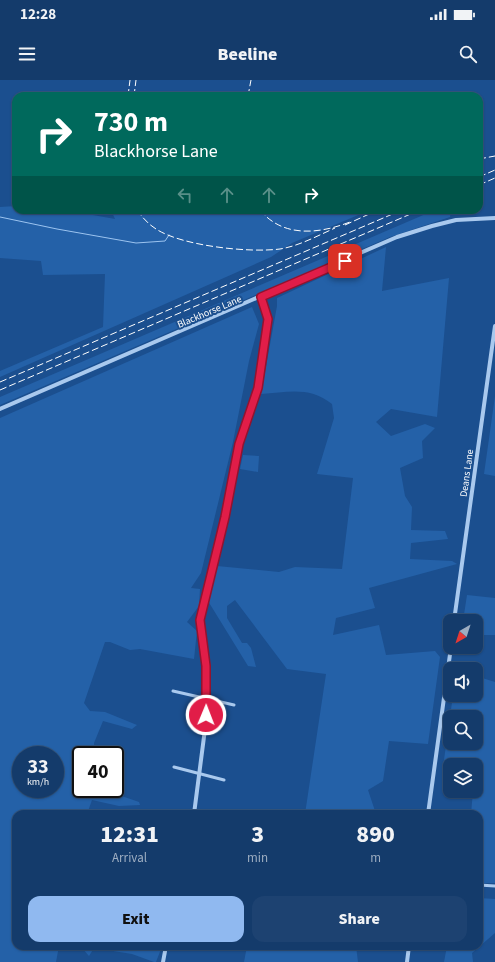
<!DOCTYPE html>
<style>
body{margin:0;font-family:"Source Sans 3",sans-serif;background:#1d4271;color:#f1f3f6;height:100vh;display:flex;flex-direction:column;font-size:15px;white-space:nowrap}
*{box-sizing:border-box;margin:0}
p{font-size:13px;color:#9dadc1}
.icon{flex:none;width:22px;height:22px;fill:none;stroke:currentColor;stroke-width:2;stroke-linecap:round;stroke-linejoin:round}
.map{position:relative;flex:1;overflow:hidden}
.panel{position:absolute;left:12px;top:730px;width:471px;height:140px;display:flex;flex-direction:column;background:#143b6b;border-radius:12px;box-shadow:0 1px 3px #0004,0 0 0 1px #33557e}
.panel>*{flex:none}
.banner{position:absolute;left:12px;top:12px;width:471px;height:122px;border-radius:12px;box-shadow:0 1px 3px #0004,0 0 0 1px #33557e;background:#00695c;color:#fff;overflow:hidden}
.needle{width:26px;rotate:219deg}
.buttons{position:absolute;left:443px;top:534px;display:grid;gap:8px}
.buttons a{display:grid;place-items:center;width:40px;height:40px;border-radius:8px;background:#143b6b;box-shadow:0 1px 3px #0004,0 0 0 1px #33557e;font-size:20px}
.speed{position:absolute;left:12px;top:666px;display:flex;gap:8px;font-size:20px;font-weight:700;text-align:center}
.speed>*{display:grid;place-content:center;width:52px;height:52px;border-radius:50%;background:#143b6b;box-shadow:0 1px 3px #0004,0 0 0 1px #33557e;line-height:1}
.speed small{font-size:10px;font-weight:400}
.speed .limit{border:2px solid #111;border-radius:6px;background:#fff;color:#111}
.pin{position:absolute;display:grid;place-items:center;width:34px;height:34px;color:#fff;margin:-17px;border-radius:8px;box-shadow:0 2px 6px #0006}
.me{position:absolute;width:44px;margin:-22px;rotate:1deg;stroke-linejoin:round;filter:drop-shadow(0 0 3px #0008)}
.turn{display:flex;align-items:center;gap:14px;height:84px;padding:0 16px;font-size:18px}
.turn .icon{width:52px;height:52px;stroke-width:2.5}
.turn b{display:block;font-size:28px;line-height:34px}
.lanes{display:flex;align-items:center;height:38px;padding:0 16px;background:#0003;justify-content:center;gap:20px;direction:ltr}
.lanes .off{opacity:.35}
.eta{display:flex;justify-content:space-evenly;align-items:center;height:68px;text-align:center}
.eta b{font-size:24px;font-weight:800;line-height:28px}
.cta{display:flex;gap:8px;margin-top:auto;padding:8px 16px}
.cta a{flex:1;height:46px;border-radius:12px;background:#90b9f0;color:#111;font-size:16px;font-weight:800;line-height:46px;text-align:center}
.cta a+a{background:#1d4271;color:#f1f3f6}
.status{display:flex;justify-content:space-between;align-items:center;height:28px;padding:0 20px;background:#143b6b;direction:ltr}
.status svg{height:11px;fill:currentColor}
header{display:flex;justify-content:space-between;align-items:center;height:52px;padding:0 16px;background:#143b6b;font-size:18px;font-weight:800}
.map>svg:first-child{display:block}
.green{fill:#2461a8;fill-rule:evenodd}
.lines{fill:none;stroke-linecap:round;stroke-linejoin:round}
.stream{stroke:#9cc4f0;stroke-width:1}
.minor{stroke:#a9c9ee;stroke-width:3}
.tertiary{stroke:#a9c9ee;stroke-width:4}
.rail{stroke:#fff;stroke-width:1;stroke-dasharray:7 3;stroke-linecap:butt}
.route-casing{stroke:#92132f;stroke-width:10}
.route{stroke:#e11d48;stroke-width:7}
.labels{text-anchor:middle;stroke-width:4;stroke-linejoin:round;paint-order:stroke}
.street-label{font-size:10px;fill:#fff;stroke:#1b4f8f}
</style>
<div class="status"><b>12:28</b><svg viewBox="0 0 49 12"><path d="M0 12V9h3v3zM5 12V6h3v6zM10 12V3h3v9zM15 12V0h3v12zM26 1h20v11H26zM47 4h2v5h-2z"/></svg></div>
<header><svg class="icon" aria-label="menu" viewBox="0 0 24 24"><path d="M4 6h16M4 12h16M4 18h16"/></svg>Beeline<svg class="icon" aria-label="search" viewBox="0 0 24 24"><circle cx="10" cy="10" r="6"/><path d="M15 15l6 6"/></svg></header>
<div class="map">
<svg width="495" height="882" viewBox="0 0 495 882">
<rect width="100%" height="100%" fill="#1b4f8f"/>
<path class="green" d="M16,126V130H65L115,139L111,130H370L292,163L271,177L0,297V291L103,247L105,194L43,195L41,181L0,178V127Z
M435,130H451L450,137L390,157L0,325V317Z
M386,167L382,211L449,198L437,337L391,329L376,342L391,356L425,344L435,348L422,361L423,378L400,388L405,416L412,427L411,450L445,451L448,459L411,463L410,479L452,481L457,484L369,508L375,528L336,538L333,555L379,545L386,575L435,571L440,577L428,664L389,661L383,701L368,710L376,734H305L326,594L287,589L235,520L227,526V538L242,563H247L251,568L256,587L248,586L208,521L217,486L279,492L295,487L342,489L353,398L317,394L334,338L332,324C310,306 288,312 261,314L277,226V218Z
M252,227L259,244L249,281L233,362L201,493L191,508L200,509L199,526L187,542L197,551L194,579L140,569L130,570L110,562H105L84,623L90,631L105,632L137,645L132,649L103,641L94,663V675H81V709H93V712L113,713L139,722L140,725L119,726L92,720L87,734H16V866H59L56,882H0V338ZM21,675H55V709H21Z
M495,316V396L484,394Z
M243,375L259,376L258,392L240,389Z
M467,515L495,518V555H476V541H463Z
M476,596L495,602V803H479V734H471L473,711H476V685H450V688L443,687L453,615H476ZM450,637H476V663H450Z
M479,818L495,819V853L472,873L473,882H444L447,866H479Z
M74,866H149L161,869L156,882H154L132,874L94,868L89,876L81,867Z
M247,866H356L358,882H244Z"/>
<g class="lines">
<path class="stream" d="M0,137L57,149L136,163L165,161L169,155"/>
<path class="minor" d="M173,611L234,625
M174,687L224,700
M479,805L495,806"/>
<path class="tertiary" d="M0,329L397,157L432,146L456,140L495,138
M454,541L495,246
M194,734L205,649L206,598L200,540L225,437L239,363L258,308L268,239L261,217
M428,734L451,567
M163,882L166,866
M407,882L409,866"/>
<path class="rail" d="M128,16L130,0
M134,16L136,0
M248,16L251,0
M479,79L495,76
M479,97L495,90
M479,105L495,98
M137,130C142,137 148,144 156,149C182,166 249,173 280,169C299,166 317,156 335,148
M260,130C283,158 319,154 350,142
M345,145L378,130
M0,302L402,130
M0,310L420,130"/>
</g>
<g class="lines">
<g class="route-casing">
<path id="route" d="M206,635V586L200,540L225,437L239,364L258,308L268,239L261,217L345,181"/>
</g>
<use href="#route" class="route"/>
</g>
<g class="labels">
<g class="street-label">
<text transform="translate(209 231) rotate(-23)" y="4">Blackhorse Lane</text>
<text transform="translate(466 393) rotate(-82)" y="4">Deans Lane</text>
</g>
</g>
</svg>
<div class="buttons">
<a><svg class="needle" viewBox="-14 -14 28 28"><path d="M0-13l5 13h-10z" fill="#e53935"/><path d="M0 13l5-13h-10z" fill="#9dadc1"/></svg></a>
<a><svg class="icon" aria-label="sound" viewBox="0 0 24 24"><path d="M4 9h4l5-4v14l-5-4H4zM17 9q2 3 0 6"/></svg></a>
<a><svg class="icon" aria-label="search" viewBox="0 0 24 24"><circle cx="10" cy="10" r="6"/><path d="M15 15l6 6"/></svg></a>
<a><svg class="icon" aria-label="layers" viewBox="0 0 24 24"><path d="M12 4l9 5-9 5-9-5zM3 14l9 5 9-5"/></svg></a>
</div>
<div class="speed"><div>33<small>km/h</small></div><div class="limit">40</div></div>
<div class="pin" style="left:345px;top:181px;background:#d93025"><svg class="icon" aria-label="arrive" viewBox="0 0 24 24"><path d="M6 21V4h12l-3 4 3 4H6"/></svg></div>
<svg class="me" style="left:206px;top:635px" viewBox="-20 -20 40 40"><circle r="17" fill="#e11d48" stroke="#fff" stroke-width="3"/><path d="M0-11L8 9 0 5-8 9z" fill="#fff"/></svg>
<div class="banner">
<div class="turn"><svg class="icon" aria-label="right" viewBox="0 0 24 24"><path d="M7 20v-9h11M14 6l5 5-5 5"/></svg><div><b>730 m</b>Blackhorse Lane</div></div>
<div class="lanes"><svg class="icon off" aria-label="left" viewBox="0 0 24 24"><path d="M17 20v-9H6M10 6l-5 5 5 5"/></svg><svg class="icon off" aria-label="ahead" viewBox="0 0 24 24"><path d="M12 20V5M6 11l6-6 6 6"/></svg><svg class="icon off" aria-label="ahead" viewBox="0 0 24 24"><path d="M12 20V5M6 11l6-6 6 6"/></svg><svg class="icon" aria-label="right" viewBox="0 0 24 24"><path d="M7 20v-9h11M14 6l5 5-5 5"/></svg></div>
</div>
<section class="panel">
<div class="eta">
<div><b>12:31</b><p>Arrival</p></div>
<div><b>3</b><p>min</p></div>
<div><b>890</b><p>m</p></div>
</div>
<div class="cta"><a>Exit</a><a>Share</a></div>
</section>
</div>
